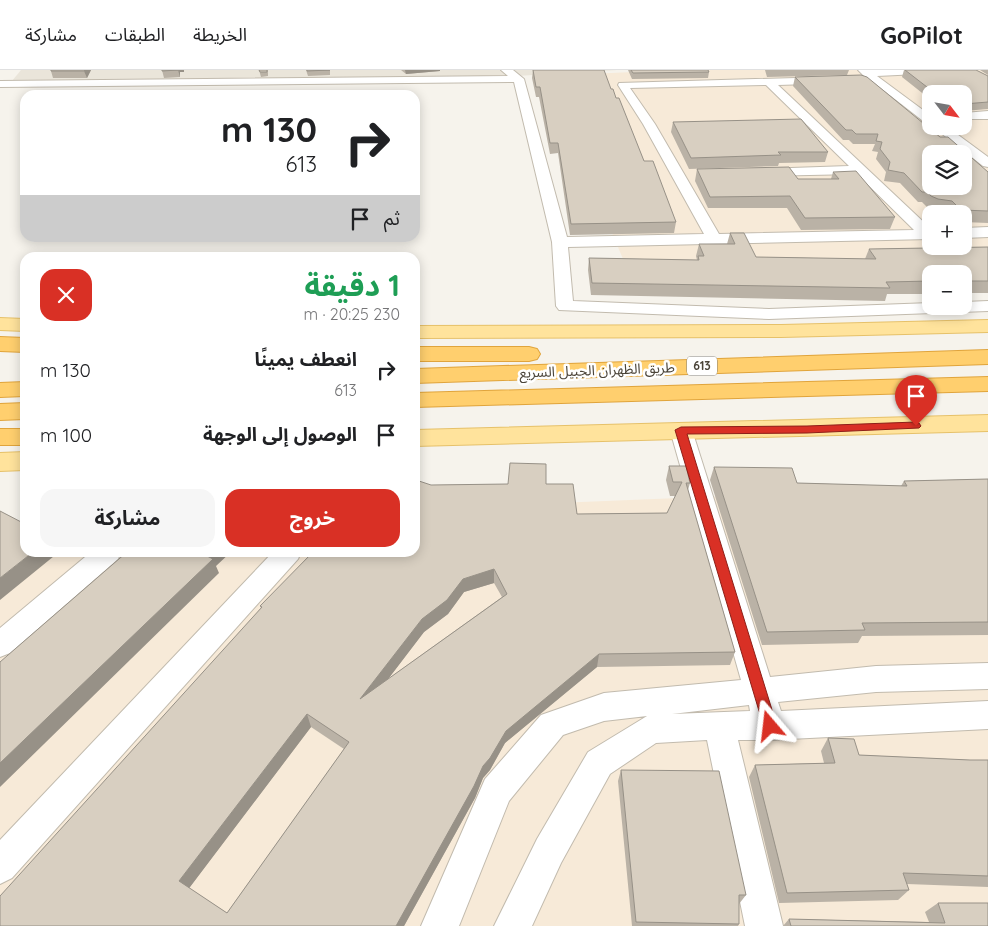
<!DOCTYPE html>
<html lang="ar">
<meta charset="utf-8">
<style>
body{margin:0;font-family:Quicksand,"Noto Sans Arabic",sans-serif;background:#f6f6f6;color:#202124;direction:rtl;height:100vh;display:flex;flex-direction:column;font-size:19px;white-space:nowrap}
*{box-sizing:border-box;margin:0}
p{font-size:16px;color:#757577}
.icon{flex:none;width:28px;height:28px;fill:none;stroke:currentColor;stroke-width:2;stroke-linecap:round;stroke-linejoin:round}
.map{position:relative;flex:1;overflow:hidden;direction:ltr}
.side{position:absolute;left:20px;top:182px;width:400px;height:305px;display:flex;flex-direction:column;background:#fff;border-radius:15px;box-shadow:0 2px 12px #0003;direction:rtl}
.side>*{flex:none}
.banner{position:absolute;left:20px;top:20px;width:400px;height:152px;border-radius:15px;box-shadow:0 2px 12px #0003;direction:rtl;background:#fff;color:#202124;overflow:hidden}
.needle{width:32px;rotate:121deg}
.tools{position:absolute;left:922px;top:15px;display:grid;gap:10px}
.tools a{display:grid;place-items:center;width:50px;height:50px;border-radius:10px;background:#fff;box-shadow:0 2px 12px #0003;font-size:25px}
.pin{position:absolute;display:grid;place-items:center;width:42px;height:42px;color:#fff;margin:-51px -21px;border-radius:50% 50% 50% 0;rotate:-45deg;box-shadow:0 0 5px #0007}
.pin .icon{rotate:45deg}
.me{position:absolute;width:55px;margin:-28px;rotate:343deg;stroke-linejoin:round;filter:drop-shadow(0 0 4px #0008)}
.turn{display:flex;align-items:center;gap:18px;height:105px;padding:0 20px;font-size:22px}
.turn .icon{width:65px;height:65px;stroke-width:2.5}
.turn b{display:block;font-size:35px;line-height:42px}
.then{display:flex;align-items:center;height:48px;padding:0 20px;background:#0003;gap:10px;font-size:19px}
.round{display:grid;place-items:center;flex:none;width:52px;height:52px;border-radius:15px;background:#f6f6f6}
.overview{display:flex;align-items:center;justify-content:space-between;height:85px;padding:0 20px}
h1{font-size:30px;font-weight:700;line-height:38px;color:#1e9e55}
.action{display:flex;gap:10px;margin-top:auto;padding:10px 20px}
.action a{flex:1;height:58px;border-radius:15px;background:#d93025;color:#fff;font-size:20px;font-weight:700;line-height:58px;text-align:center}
.action a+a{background:#f6f6f6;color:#202124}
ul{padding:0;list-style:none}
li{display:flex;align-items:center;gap:15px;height:65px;padding:0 20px}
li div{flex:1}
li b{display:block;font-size:19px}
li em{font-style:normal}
header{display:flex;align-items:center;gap:30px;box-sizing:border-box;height:70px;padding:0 25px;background:#fff;border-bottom:1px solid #e0e0e0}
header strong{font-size:24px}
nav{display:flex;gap:28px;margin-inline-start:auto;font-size:18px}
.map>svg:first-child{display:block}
.residential{fill:#eae5da}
.commercial{fill:#f7ead8;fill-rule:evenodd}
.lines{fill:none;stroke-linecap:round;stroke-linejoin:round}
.minor-casing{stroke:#c2bbae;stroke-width:2}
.major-casing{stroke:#e6c16a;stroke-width:2}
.highway-casing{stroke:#e0a43c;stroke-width:2}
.minor{fill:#fff;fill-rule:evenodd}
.major{fill:#ffe39c;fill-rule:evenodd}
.highway{fill:#ffcf6e;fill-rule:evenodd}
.wall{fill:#bab2a6;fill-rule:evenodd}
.shaded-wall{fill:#979187}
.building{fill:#d8cfc1;stroke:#979187;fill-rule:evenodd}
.route{fill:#d93025;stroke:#8d1f18}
.labels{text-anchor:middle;stroke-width:5;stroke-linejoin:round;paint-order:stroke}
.shield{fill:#fff;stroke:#817c74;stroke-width:1}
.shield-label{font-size:12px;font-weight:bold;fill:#4b4439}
.street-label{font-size:14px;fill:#4b4439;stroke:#fff}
</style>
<header>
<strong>GoPilot</strong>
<nav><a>الخريطة</a><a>الطبقات</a><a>مشاركة</a></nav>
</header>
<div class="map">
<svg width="988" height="856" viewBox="0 0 988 856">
<rect width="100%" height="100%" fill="#f6f3ec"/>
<path class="residential" d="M21,0H617L498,7L12,11Z"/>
<path class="commercial" d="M677,0H988V214L964,204H931L635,217L545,6ZM931,24H964V56H931ZM931,84H964V116H931ZM931,144H964V176H931Z
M988,415V856H0V467L25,482H415V439Z"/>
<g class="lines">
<g class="minor-casing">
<path id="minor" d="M501,0H513L524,9L567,167L704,164L643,54L618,15L619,13L864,6L858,0H944L939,3L877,6L931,46V55L927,54L873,12L778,15L931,159V169L568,177L573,231L769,239L931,233V236H964V232L988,231V241L769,249L559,240L556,236L552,172L514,12L0,17V11L508,6ZM766,15L849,96L761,99L756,100L754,103L756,106L857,104L914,160L719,164L655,54L630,18Z
M988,41V49H964V43Z
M932,56H946L988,87V97L983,96Z
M988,157V167L964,168V158Z
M681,353L689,355L692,360L770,607L876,596L988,593V619L876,622L778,632L781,641L988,631V659L770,670H738L783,856H745L707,670L656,673L610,704L561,793L532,856H494L537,769L588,682L647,646L604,651L563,665L509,731L459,856H421L485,709L541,645L604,623L741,610L670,360L673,355ZM749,635L750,641L672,644Z
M91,482H121L118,489L10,583L0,587V558Z
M273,482H301L298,489L12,808L0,814V770Z"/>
</g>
<g class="major-casing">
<path id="major" d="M0,248L25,249V261L0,260Z
M988,250V262L781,267L415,268V256L781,255Z
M988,345V361L415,376V360Z
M25,382V400L0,401V383Z"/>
</g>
<g class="highway-casing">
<path id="highway" d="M0,267L25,268V282L0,281Z
M415,277H529L537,279L540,284L537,289L529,291H415Z
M988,280V294L415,313V299Z
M988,307V321L415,337V323Z
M25,312V326L0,327V313Z
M25,333V349L0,350V334Z
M0,359H25V375H0Z"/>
</g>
<use href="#minor" class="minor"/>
<use href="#major" class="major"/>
<use href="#highway" class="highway"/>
</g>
<path class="wall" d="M91,0L87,8H53L51,1Z
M162,0H184V2H180V7L164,8Z
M259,0H268V6L261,7Z
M306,0H330V5L308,6Z
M401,0H440V1L406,4Z
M533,0L611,19L616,28L644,91L676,152L674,163L570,165L558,83L550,84L539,27H536L532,8Z
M628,0H708L709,2L708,8L632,9Z
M765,0H849L847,5L767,7Z
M904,0L988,6V39L964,41V24H931V30L902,7Z
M980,0H988V5Z
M795,7L940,67L988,102V153L964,152V144H948L947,142L934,140L927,137L922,132H918L900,113L884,111L886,102L876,89L878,82L872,81L875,74H853L849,70H843L793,16Z
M673,52L828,82L825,92L779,93L778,96L689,99L671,62Z
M697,99L798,109H831L833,102L895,147L890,159L801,160L787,138H708L695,111Z
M730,163L756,187L865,189L869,179L988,177V223H964V204H931V224H887L885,231L591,225L588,200L589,188L697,190L696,186L699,174H727Z
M669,396L690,413L688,420L735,582L730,595L597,597L505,673L490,700L483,708L475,728L404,856H0L261,538L260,536L431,415L546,414L577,444L667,443L675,426H670L666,410ZM494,513L502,527L388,609L424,562L448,544L464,522ZM311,657L344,679L227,843L189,818Z
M714,397L797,413L901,416L904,411L988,409V565L862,566L858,573L762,575L710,410Z
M828,668L859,685L970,690H988V817L907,814L909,820L898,830L779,833L749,707L755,695L824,693L821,681Z
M621,700L746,825L739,834V854L738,856H632L618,711Z
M938,833L988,856H783L789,849L929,852L925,842Z"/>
<path class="shaded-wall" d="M85,0H91L87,8L84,1Z
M178,0H184V2H180V7Z
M405,0H440V1L406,4Z
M33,482H59L0,530V508Z
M211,482H231L216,496L219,503L0,717V693Z
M494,499V513L464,522L448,544L424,562L363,642L360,629L422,549L463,509Z
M599,584L597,597L505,673L490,700L483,708L475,728L404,856H396L483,696L506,661Z
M307,644L311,657L187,821L179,811Z"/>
<path class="building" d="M51,0H85L84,1H51Z
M162,0H178L162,1Z
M259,0H267V2H260Z
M307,0H330L307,1Z
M533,0H604L611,19H613L616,28H619L644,91H653L676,152L571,154L558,73H550L540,17H536Z
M631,0H708L709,2L633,3Z
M905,0H976L988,6V32L964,34V24H936Z
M861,5L867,7L940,67H948L988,102V141L961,140L952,131L938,129L931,126L927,122H922L904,103L888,100L890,92L880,79L882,72L876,71L878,64H856L852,60H846L795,7ZM931,84H964V116H931Z
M801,49L828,82H778L781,85L691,88L673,52Z
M789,97L798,109H839L833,102L856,101L895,147L805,148L790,126L710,127L697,99Z
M730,163H744L756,187L876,189L869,179L988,177V211H964V204H931V211L886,212L890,218L592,213L589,188L699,190L698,186H704L699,174H735Z
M510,393L546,394V414H573L577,444L667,443L682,412H673L669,396H686L690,413H686L735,582L599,584L506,661L490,688L483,696L474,716L396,856H0V826L262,537L260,536L313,482H415V413L419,411L431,415L508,414ZM494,499L507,524L360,629L422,549L447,530L463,509ZM307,644L349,672L227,843L179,811Z
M714,397L792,398L797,413L907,416L904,411L988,409V552L862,553L865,560L767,562Z
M0,441L25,454V482H33L0,508Z
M127,482H211L207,486L213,489L0,693V592Z
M828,668L854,669L859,685L970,690H988V806L903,803L909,820L787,823L755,695L835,693Z
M621,700L719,701L746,825H739V854L636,852Z
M938,833H988V856H791L789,849L945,853Z"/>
<path class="route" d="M916,352L919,353L921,356L919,358L807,363L687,364L777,656L775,661L770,663L765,661L675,360L681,357L807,356Z"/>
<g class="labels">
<rect class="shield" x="687" y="286.5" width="30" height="19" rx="4"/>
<g class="shield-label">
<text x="702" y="300">613</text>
</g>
<g class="street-label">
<text transform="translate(597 300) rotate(-2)" y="5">طريق الظهران الجبيل السريع</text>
</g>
</g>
</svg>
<div class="tools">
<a><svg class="needle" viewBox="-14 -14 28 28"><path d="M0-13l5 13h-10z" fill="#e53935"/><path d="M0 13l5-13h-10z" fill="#757577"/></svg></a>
<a><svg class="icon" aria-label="layers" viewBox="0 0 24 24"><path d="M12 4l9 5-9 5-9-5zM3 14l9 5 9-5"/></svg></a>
<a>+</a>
<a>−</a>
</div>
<div class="pin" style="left:916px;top:356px;background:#d93025"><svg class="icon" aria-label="arrive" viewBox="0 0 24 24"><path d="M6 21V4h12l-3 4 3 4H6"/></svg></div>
<svg class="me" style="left:770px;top:656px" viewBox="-20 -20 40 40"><path d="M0-17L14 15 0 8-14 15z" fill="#d93025" stroke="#fff" stroke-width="4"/></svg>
<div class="banner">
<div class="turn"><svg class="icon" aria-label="right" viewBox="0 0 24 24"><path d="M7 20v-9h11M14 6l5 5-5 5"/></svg><div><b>130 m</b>613</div></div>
<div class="then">ثم<svg class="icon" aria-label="arrive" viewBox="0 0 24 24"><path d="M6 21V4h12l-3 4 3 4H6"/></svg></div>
</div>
<section class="side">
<div class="overview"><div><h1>1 دقيقة</h1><p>230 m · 20:25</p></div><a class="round" style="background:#d93025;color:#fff"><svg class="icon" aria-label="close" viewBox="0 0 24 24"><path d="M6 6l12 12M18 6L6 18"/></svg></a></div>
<ul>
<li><svg class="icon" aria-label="right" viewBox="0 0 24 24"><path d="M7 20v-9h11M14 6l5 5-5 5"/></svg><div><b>انعطف يمينًا</b><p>613</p></div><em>130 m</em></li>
<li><svg class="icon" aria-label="arrive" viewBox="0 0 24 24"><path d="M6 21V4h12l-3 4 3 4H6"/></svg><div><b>الوصول إلى الوجهة</b></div><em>100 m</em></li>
</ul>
<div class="action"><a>خروج</a><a>مشاركة</a></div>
</section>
</div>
